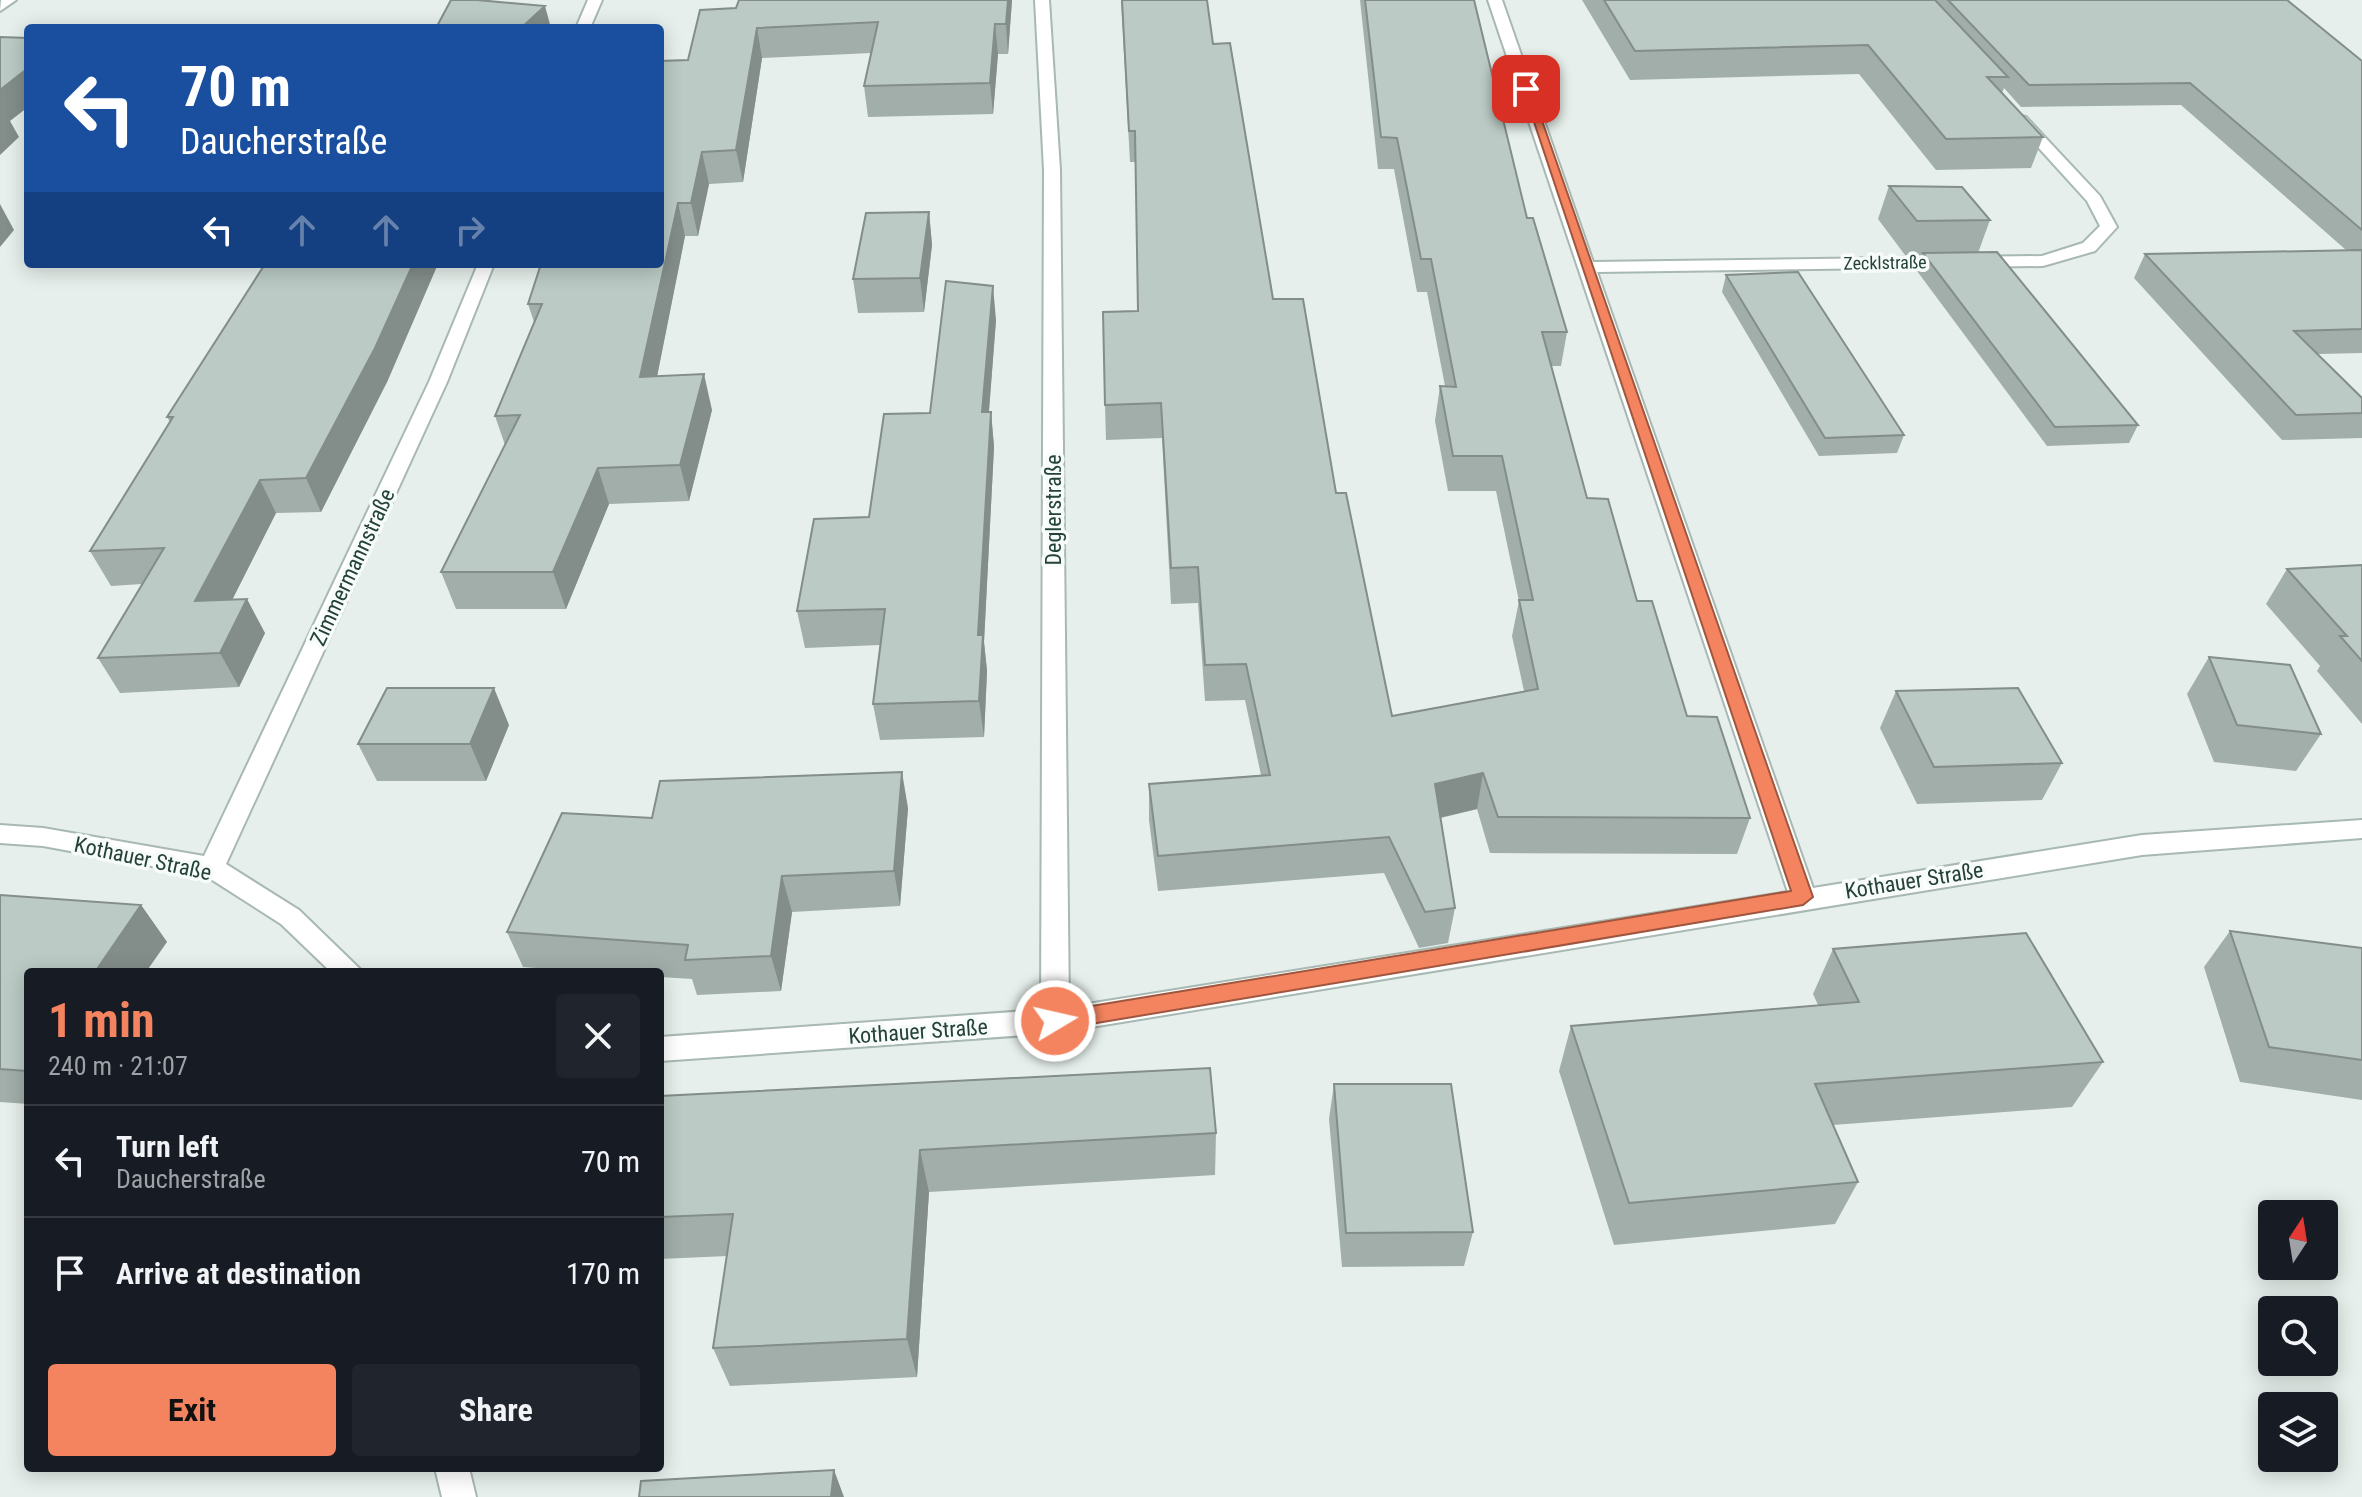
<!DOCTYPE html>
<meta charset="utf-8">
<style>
body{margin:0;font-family:"Roboto Condensed",sans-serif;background:#20242c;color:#f1f3f6;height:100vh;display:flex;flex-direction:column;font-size:30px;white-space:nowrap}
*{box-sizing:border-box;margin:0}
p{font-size:26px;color:#9ea1a6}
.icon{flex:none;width:44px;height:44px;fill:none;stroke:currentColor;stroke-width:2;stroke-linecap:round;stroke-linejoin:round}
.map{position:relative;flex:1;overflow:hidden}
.panel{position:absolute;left:24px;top:968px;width:640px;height:504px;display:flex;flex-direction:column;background:#171b24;border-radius:8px;box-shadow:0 4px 20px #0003}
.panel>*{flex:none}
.top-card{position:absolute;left:24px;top:24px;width:640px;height:244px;border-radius:8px;box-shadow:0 4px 20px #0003;background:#1a4fa0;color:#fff;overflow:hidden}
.needle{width:52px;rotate:12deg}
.tools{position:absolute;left:2258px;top:1200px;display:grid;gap:16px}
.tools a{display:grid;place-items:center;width:80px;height:80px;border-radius:8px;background:#171b24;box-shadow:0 4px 20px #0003;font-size:40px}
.pin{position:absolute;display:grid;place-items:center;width:68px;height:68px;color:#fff;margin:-34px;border-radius:16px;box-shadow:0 4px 12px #0006}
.me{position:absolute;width:88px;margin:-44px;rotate:81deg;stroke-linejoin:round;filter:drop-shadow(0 0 6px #0008)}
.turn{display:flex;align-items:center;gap:28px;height:168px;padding:0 24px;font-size:36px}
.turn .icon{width:104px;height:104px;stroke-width:2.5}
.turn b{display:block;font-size:56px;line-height:68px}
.lanes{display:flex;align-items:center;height:76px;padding:0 24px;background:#0003;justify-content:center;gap:40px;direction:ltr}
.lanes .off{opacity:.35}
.round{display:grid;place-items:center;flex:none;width:84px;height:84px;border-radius:8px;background:#20242c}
.head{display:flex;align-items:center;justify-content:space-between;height:136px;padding:0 24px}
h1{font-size:48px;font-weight:700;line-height:60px;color:#f4845f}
.cta{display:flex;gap:16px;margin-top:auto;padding:16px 24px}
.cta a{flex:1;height:92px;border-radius:8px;background:#f4845f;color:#111;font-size:32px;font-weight:700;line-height:92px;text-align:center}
.cta a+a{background:#20242c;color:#f1f3f6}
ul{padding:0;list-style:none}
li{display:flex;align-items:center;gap:24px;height:112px;padding:0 24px;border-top:2px solid #363941}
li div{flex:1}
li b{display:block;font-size:30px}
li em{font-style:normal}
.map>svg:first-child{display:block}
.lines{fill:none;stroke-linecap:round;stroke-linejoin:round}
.street-casing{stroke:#a8b8b2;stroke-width:4}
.street{fill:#fff;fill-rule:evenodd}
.wall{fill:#a1aea9}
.shaded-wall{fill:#838d89}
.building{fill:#bbcac4;stroke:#838d89;stroke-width:2}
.route{fill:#f4845f;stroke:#9f563e;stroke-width:2}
.labels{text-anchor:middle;stroke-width:7;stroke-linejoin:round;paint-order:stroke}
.far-street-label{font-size:18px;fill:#24423a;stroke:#f7fbf9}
.street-label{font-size:22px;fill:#24423a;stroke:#f7fbf9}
</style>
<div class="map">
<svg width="2362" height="1497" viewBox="0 0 2362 1497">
<rect width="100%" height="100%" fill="#e6efeb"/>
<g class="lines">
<g class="street-casing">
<path id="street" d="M16,0L0,11L1,0Z
M588,0H602L590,28H576Z
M1035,0H1049L1060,170L1069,1007L1788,892L1488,0H1502L1593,262L2042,256L2083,243L2100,226L2087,201L2016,123L2014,120L2021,116L2026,117L2100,196L2117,227L2095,251L2043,266L1597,272L1813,888L2142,835L2362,820V838L2142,855L1055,1033L660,1061V1037L1041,1010L1044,170Z
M478,264H494L447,382L226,864L299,910L363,972H331L281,924L206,876L43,846L0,843V825L43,828L204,856L429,382Z
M435,1468H469L476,1497H442Z"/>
</g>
<use href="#street" class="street"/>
</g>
<path class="wall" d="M739,0H1012L1008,54H998L993,114L868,117L864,86L871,53L762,58L743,182L709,184L698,236H685L657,376L712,410L689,501L609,504L566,609H456L441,572L505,445L495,416L534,322L528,304L660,264L688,60L736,8Z
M1121,0L1213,44L1273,299L1336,493L1392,716L1524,691L1512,636L1519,601L1496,491H1448L1435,421L1440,386H1445L1427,292H1417L1394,169H1378L1360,0H1474L1527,218L1567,332L1561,366H1551L1587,498L1637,601L1687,716L1750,818L1737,854L1490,853L1477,809L1441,818L1455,908L1448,943L1419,948L1384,873L1158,891L1149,820V784L1261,775L1245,700L1205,701L1198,603L1171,604L1162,438L1106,440L1105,405L1138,311L1136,162H1130Z
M1582,0H2287L2362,61V353L2318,354L2362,398V438L2282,440L2134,278L2145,254L2346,250L2181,105L2021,107L2004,88L2002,93L2043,137L2031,168L1936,170L1859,74L1630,80Z
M1889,186L1990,220L1978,253L2138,425L2129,443L2047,446L1917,271L1923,255H1905L1878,219Z
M929,212L932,245L924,312L858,313L853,279Z
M1726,275L1904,435L1897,453L1819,456L1722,292Z
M996,320L989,412H991L994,447L984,642L987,671L984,737L880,740L873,704L880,645L805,648L797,611L869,517L930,413Z
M388,380L321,512L276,513L232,599L265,633L239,687L120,693L98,658L142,584L111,586L90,551L170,422L167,417Z
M2362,565V724L2317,671L2320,666L2266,604L2287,569Z
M2209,657L2321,734L2296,771L2214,762L2187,694Z
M1896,691L2062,763L2042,800L1917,804L1880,728Z
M509,725L486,781H377L358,744Z
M908,808L900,906L792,912L781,991L697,995L692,979L660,977V972H589L523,967L507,932L652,818Z
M0,895L141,905L167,942L28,972V1104L0,1102Z
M2230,931L2362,948V1100L2240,1082L2204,967Z
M1833,949L2103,1062L2072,1107L1833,1125L1858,1182L1835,1224L1614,1245L1559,1071L1571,1026L1818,1005L1813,994Z
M1334,1084L1473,1232L1464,1266L1342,1267L1329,1119Z
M660,1096L1216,1133L1215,1175L929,1192L917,1377L730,1386L713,1348L727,1256L660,1259Z"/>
<path class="shaded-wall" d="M1008,0H1012L1008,54L1006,24Z
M545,6L551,28H521Z
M995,24L998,54L993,114L990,83Z
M757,28L762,58L743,182L736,150Z
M28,68V107L10,121L19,137L0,155V90Z
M702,152L709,184L698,236L691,203Z
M678,203L685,236L650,412L640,377Z
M0,204L14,230L0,247Z
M929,212L932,245L924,312L920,278Z
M413,264H438L388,380L321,512L306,478Z
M993,286L996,320L986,447L982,412Z
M704,374L712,410L689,501L680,465Z
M991,412L994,447L984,642L987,671L984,737L979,701L978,635Z
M598,468L609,504L566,609L553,572Z
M260,480L276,513L214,636L195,601Z
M247,599L265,633L239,687L220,653Z
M494,688L509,725L486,781L470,744Z
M902,772L908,808L900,906L894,871Z
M1483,773L1477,809L1429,820L1435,784Z
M782,876L792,912L781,991L771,956Z
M141,905L167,942L146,972H95Z
M920,1150L929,1192L917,1377L907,1339Z
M834,1470L844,1497H831Z"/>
<path class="building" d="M451,0H477L545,6L521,28H436Z
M739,0H1008L1006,24H995L990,83L864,86L878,22L757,28L736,150L702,152L691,203H678L640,377L704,374L680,465L598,468L553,572H441L520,415L495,416L542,304H528L541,264H660V61L688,60L700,10L736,8Z
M1122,0H1207L1213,44L1230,43L1273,299H1303L1336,493H1346L1392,716L1538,689L1519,600H1533L1502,456H1453L1440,386L1456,387L1431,259H1421L1397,138L1381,137L1365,0H1474L1527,218H1533L1567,332H1542L1587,498L1608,499L1637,601H1652L1687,716L1717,717L1750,818L1498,817L1483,773L1435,784L1455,908L1425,912L1389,837L1158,856L1149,784L1270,775L1246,664L1205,665L1198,567L1171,568L1161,403L1105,405L1103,312L1138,311L1135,131H1129Z
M1604,0H1935L2008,77H1987L2043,137L1946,139L1868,45L1635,51Z
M1948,0H2287L2362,61V230L2190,83L2029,85Z
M0,37L28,38V68L0,90Z
M1889,186L1962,187L1990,220L1917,221Z
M929,212L920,278L853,279L866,213Z
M2362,250V329L2294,331L2362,398V413L2296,415L2145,254Z
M1997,252L2138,425L2055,427L1923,253Z
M265,264H413L375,348L306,478L260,480L195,601L247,599L220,653L98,658L164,548L90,551L173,417H167Z
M1798,272L1904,435L1825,438L1726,275Z
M946,281L993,286L982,412H991L978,635H983L979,701L873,704L885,609L797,611L814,519L869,517L884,414L930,413Z
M2362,565V661L2340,636H2347L2287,569Z
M2209,657L2290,665L2321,734L2237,725Z
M387,688H494L470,744H358Z
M2018,688L2062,763L1934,767L1896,691Z
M902,772L894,871L782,876L771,956L685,960L688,945L507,932L562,813L652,818L660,781Z
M0,895L141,905L95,972H28V1069L27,1071L0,1069Z
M2230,931L2362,948V1060L2269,1047Z
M2026,933L2103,1062L1815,1084L1858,1182L1629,1203L1571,1026L1859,1002L1833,949Z
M1210,1068L1216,1133L920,1150L907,1339L713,1348L733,1214L660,1217V1096Z
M1334,1084H1451L1473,1232L1346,1233Z
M834,1470L831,1497H639L641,1481Z"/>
<path class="route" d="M1522,86L1531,89L1813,897L1803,905L1055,1030L1047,1027L1044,1021L1055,1012L1791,891Z"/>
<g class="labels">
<g class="far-street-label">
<text transform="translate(1885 263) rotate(-1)" y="6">Zecklstraße</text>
</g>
<g class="street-label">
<text transform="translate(1053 510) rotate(-90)" y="8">Deglerstraße</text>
<text transform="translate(352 567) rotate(-65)" y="8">Zimmermannstraße</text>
<text transform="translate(143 858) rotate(12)" y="8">Kothauer Straße</text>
<text transform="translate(1914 880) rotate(-9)" y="8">Kothauer Straße</text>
<text transform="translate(918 1031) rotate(-4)" y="8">Kothauer Straße</text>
</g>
</g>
</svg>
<div class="tools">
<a><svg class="needle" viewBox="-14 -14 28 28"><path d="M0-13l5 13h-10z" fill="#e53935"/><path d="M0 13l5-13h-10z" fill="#9ea1a6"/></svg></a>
<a><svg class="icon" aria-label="search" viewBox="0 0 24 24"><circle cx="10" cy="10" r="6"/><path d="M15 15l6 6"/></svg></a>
<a><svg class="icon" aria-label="layers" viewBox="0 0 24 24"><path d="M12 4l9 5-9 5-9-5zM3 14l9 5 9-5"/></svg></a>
</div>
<div class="pin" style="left:1526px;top:89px;background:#d93025"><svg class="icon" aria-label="arrive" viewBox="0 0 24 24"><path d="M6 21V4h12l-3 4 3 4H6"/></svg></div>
<svg class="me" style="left:1055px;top:1021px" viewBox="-20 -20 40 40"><circle r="17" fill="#f4845f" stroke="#fff" stroke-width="3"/><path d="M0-11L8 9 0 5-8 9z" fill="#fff"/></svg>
<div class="top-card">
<div class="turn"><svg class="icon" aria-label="left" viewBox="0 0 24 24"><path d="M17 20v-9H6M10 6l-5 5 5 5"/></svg><div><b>70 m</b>Daucherstraße</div></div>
<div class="lanes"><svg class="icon" aria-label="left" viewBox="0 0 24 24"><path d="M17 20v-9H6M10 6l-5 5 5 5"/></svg><svg class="icon off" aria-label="ahead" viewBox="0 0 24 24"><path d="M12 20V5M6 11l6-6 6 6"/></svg><svg class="icon off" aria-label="ahead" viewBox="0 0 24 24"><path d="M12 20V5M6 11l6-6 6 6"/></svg><svg class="icon off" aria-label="right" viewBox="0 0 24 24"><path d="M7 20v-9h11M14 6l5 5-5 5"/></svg></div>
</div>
<section class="panel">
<div class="head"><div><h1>1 min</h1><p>240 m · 21:07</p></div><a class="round"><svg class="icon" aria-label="close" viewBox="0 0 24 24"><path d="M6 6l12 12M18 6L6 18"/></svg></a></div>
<ul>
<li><svg class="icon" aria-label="left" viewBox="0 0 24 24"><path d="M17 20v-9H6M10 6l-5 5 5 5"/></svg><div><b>Turn left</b><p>Daucherstraße</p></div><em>70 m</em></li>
<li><svg class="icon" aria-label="arrive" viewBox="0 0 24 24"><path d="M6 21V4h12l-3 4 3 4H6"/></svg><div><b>Arrive at destination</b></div><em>170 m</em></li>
</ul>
<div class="cta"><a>Exit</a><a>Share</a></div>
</section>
</div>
